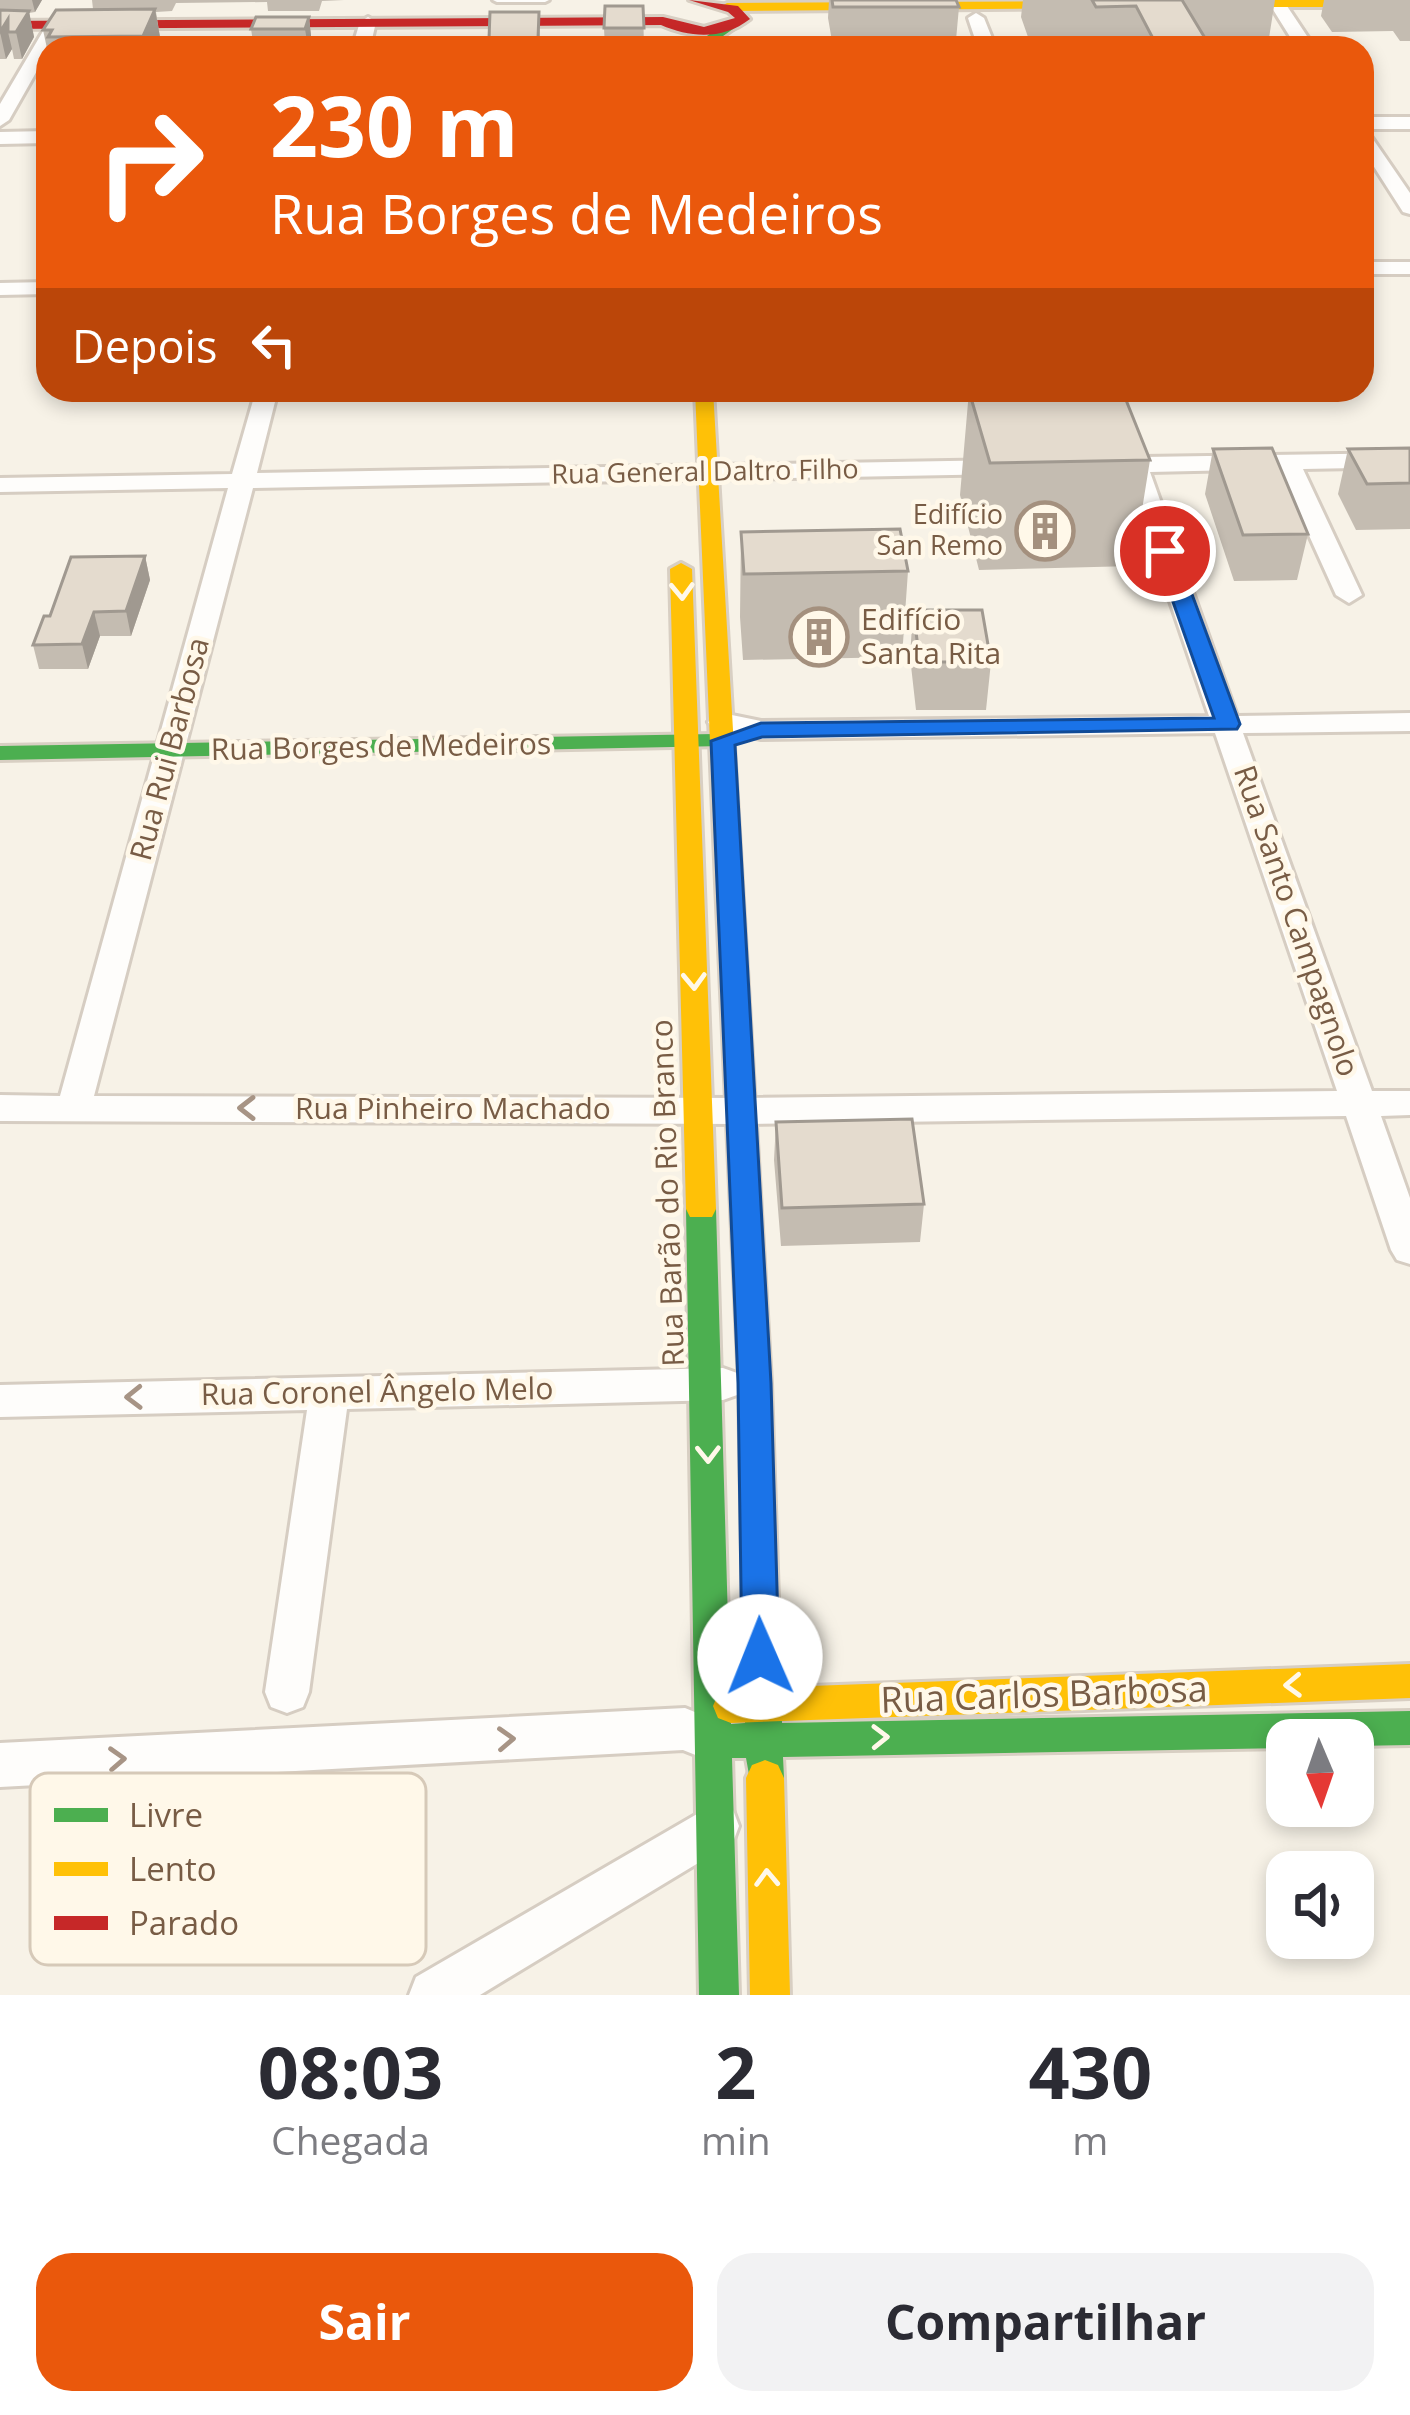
<!DOCTYPE html>
<html lang="pt">
<meta charset="utf-8">
<style>
body{margin:0;font-family:"Open Sans",sans-serif;background:#f2f2f3;color:#2b2b33;height:100vh;display:flex;flex-direction:column;font-size:45px;white-space:nowrap}
*{box-sizing:border-box;margin:0}
p{font-size:39px;color:#7c7c81}
.icon{flex:none;width:66px;height:66px;fill:none;stroke:currentColor;stroke-width:2;stroke-linecap:round;stroke-linejoin:round}
.map{position:relative;height:1995px;overflow:hidden}
.details{display:flex;flex-direction:column;background:#fff;flex:1}
.details>*{flex:none}
.hud{position:absolute;left:36px;top:36px;width:1338px;height:366px;border-radius:36px;box-shadow:0 6px 18px #0003;background:#ea580c;color:#fff;overflow:hidden}
.needle{width:78px;rotate:178deg}
.controls{position:absolute;left:1266px;top:1719px;display:grid;gap:24px}
.controls a{display:grid;place-items:center;width:108px;height:108px;border-radius:24px;background:#fff;box-shadow:0 6px 18px #0003;font-size:60px}
.pin{position:absolute;display:grid;place-items:center;width:102px;height:102px;color:#fff;margin:-51px;border:6px solid #fff;border-radius:50%;box-shadow:0 3px 12px #0007}
.me{position:absolute;width:132px;margin:-66px;rotate:359deg;stroke-linejoin:round;filter:drop-shadow(0 0 9px #0008)}
.turn{display:flex;align-items:center;gap:42px;height:252px;padding:0 36px;font-size:54px}
.turn .icon{width:156px;height:156px;stroke-width:2.5}
.turn b{display:block;font-size:84px;line-height:102px}
.then{display:flex;align-items:center;height:114px;padding:0 36px;background:#0003;gap:24px;font-size:45px}
.eta{display:flex;justify-content:space-evenly;align-items:center;height:204px;text-align:center}
.eta b{font-size:72px;font-weight:700;line-height:84px}
.primary-button{display:flex;gap:24px;margin-top:auto;padding:24px 36px}
.primary-button a{flex:1;height:138px;border-radius:36px;background:#ea580c;color:#fff;font-size:48px;font-weight:700;line-height:138px;text-align:center}
.primary-button a+a{background:#f2f2f3;color:#2b2b33}
.map>svg:first-child{display:block}
.lines{fill:none;stroke-linecap:round;stroke-linejoin:round}
.lane-casing{stroke:#d6cdc2;stroke-width:6}
.street-casing{stroke:#d6cdc2;stroke-width:6}
.fast-casing{stroke:#d8cfc3;stroke-width:6}
.slow-casing{stroke:#d8cfc3;stroke-width:6}
.jam-casing{stroke:#d8cfc3;stroke-width:6}
.lane{fill:#fefdfb;fill-rule:evenodd}
.street{fill:#fefdfb;fill-rule:evenodd}
.fast{fill:#4caf50;fill-rule:evenodd}
.slow{fill:#ffc107;fill-rule:evenodd}
.jam{fill:#c62828;fill-rule:evenodd}
.wall{fill:#c4bcb1}
.shaded-wall{fill:#a09990}
.building{fill:#e4dbce;stroke:#a09990;stroke-width:3}
.oneway{stroke:#fff8e9}
.oneway2{stroke:#a79485}
.route{fill:#1a73e8;stroke:#114b97;stroke-width:3}
.labels{text-anchor:middle;stroke-width:9;stroke-linejoin:round;paint-order:stroke}
.far-street-label{font-size:27px;fill:#785c45;stroke:#fff8e9}
.far-poi-label{font-size:27px;fill:#785c45;stroke:#fff8e9;text-anchor:end}
.poi-label{font-size:30px;fill:#785c45;stroke:#fff8e9;text-anchor:start}
.street-label{font-size:30px;fill:#785c45;stroke:#fff8e9}
.near-street-label{font-size:36px;fill:#785c45;stroke:#fff8e9}
.key{fill:#fff8e9;stroke:#d6c9b8;stroke-width:3}
.key-label{font-size:33px;fill:#785c45}
</style>
<div class="map">
<svg width="1410" height="1995" viewBox="0 0 1410 1995">
<rect width="100%" height="100%" fill="#f7f2e7"/>
<g class="lines">
<g class="lane-casing">
<path id="lane" d="M493,0H549L545,2H497Z"/>
</g>
<g class="street-casing">
<path id="street" d="M1267,0H1283L1315,48H1297Z
M976,13L984,18L996,48H978L968,18Z
M368,17L376,22L370,48H352L360,22Z
M49,21L63,25L9,120L0,126V104Z
M1362,117H1410V129H1366L1410,193V214L1403,212L1362,148Z
M48,131V143L0,144V132Z
M1362,262H1410V274H1362Z
M48,282V294L0,295V283Z
M256,390H278L257,473L1006,460L1018,467L1006,474L253,488L94,1096L742,1098L1337,1091L1215,733L761,739L712,728L708,722L722,713L761,721L1209,716L1126,472H1106L1094,465L1097,460L1121,458L1098,390H1120L1144,457L1410,453V467L1303,469L1362,595L1349,603L1336,595L1279,469L1150,472L1237,716L1410,713V731L1243,733L1372,1091H1410V1115L1381,1116L1410,1198V1264L1397,1260L1391,1250L1346,1116L742,1124L0,1121V1095L60,1096L228,488L0,492V478L232,474Z
M723,1368L737,1373L743,1384L737,1395L723,1400L347,1409L309,1692L303,1707L287,1713L271,1707L265,1692L307,1410L0,1417V1385Z
M685,1708L729,1726L736,1741L729,1756L713,1762L683,1750L0,1787V1743Z
M716,1803L733,1810L739,1826L733,1842L480,1995H409L416,1977Z"/>
</g>
<g class="fast-casing">
<path id="fast" d="M721,26L733,29L706,48H690Z
M715,734L723,736L727,741L723,746L0,760V746Z
M729,875L742,883L771,1383L782,1723L1410,1711V1745L1353,1746V1740H1287V1748L783,1757L784,1778L778,1791L765,1796L752,1791L746,1758H732L739,1995H699L686,1209L690,1201H712L716,1209L731,1724L745,1723L739,1383L716,883Z"/>
</g>
<g class="slow-casing">
<path id="slow" d="M1207,0H1410V7H1202Z
M1091,1L1096,8L727,11L720,7L727,3Z
M695,390H713L742,883L729,891L716,883Z
M681,563L692,569L716,1209L712,1217H690L686,1209L670,569Z
M1410,1664V1698L731,1723L718,1718L713,1706L718,1694L731,1689Z
M765,1760L778,1765L784,1778L790,1995H750L746,1778L752,1765Z"/>
</g>
<g class="jam-casing">
<path id="jam" d="M689,0L738,6L750,19C723,40 691,38 661,25L0,29V21L663,17L704,27L735,18L728,12Z"/>
</g>
<use href="#lane" class="lane"/>
<use href="#street" class="street"/>
<use href="#fast" class="fast"/>
<use href="#slow" class="slow"/>
<use href="#jam" class="jam"/>
</g>
<path class="wall" d="M0,0H42L35,12L29,13L34,37L22,59H14L12,49L6,59H0Z
M92,0H344L322,1L319,11H268L267,2L176,3L172,11L156,12L160,37L155,48H48V53L43,30L93,9Z
M829,0H956L959,7L956,40L832,41L828,18Z
M1023,0H1275L1269,38L1206,40L1211,48H1087L1081,37H1028L1021,17Z
M1324,0H1410V41H1400L1393,31L1332,32L1321,16Z
M643,6L644,48H605L604,28Z
M539,12L540,48H489V39Z
M309,17L311,36L308,47L254,48L251,29Z
M969,391L1150,460L1133,566L979,570L960,495Z
M1410,448V529L1356,530L1338,494L1348,449Z
M1213,449L1308,534L1297,580L1234,581L1205,494Z
M741,532L908,571L902,657L743,660L740,617Z
M145,556L150,580L131,636H100L88,669H39L33,645L50,616Z
M913,610L991,662L986,710H916L910,657Z
M776,1122L924,1204L920,1242L781,1246L774,1160Z"/>
<path class="shaded-wall" d="M32,0H42L35,12Z
M155,9L160,37L155,48H145L143,36Z
M29,11L34,37L22,59L16,32Z
M309,17L311,36L308,47L305,29Z
M8,19V32L12,49L6,59L0,32Z
M145,556L150,580L131,636L126,611Z
M94,612L100,636L88,669L82,644Z"/>
<path class="building" d="M832,0H956L959,7H833Z
M1092,0H1182L1211,48H1158L1136,6L1096,7Z
M605,6H643L644,28H604Z
M155,9L143,36L48,37L52,30H43L56,10Z
M0,10L29,11L16,32H8V19L0,32Z
M490,12H539L538,39H489Z
M256,17H309L305,29H251Z
M1122,390L1150,460L990,463L969,391Z
M1272,448L1308,534L1243,535L1213,449Z
M1410,448V483L1367,484L1348,449Z
M900,529L908,571L744,574L741,532Z
M145,556L126,611L94,612L82,644L33,645L44,616H50L71,557Z
M913,610H982L991,662H920Z
M912,1119L924,1204L782,1208L776,1122Z"/>
<defs><path id="oneway-chevron" d="M-2-3.5L2.5 0L-2 3.5" fill="none" stroke-width="1.6" stroke-linecap="round" stroke-linejoin="round" transform="scale(3)"/></defs>
<g class="oneway">
<use href="#oneway-chevron" transform="translate(682 591) rotate(88)"/>
<use href="#oneway-chevron" transform="translate(694 981) rotate(88)"/>
<use href="#oneway-chevron" transform="translate(708 1454) rotate(89)"/>
<use href="#oneway-chevron" transform="translate(1293 1685) rotate(178)"/>
<use href="#oneway-chevron" transform="translate(880 1737) rotate(-1)"/>
<use href="#oneway-chevron" transform="translate(767 1878) rotate(-92)"/>
</g>
<g class="oneway2">
<use href="#oneway-chevron" transform="translate(247 1108) rotate(-180)"/>
<use href="#oneway-chevron" transform="translate(134 1397) rotate(179)"/>
<use href="#oneway-chevron" transform="translate(506 1739) rotate(-3)"/>
<use href="#oneway-chevron" transform="translate(117 1759) rotate(-3)"/>
</g>
<path class="route" d="M1165,545L1176,551L1240,724L1237,729L762,737L735,745L771,1383L779,1657L773,1669L760,1674L748,1669L742,1657L738,1383L711,741L761,723L1214,718L1155,551Z"/>
<defs>
<g id="building-ring" transform="scale(3)"><circle r="9.5" fill="#fff8e9" stroke="#a4907e" stroke-width="1.5"/><path d="M-4-6H4V6H1V3H-1V6H-4ZM-2.5-4.3h1.7v1.8h-1.7ZM.8-4.3h1.7v1.8H.8ZM-2.5-1h1.7V.8h-1.7ZM.8-1h1.7V.8H.8Z" fill="#a4907e"/></g>
</defs>
<g fill-rule="evenodd">
<use href="#building-ring" x="1045" y="531"/>
<use href="#building-ring" x="819" y="637"/>
</g>
<g class="labels">
<g class="far-street-label">
<text transform="translate(705 472) rotate(-1)" y="9">Rua General Daltro Filho</text>
</g>
<g class="far-poi-label">
<text x="1003" y="524">Edifício<tspan x="1003" dy="31">San Remo</tspan></text>
</g>
<g class="poi-label">
<text x="861" y="630">Edifício<tspan x="861" dy="34">Santa Rita</tspan></text>
</g>
<g class="street-label">
<text transform="translate(381 747) rotate(-1)" y="10">Rua Borges de Medeiros</text>
<text transform="translate(170 749) rotate(-75)" y="10">Rua Rui Barbosa</text>
<text transform="translate(1296 921) rotate(71)" y="10">Rua Santo Campagnolo</text>
<text x="453" y="1119">Rua Pinheiro Machado</text>
<text transform="translate(668 1193) rotate(-92)" y="10">Rua Barão do Rio Branco</text>
<text transform="translate(377 1392) rotate(-1)" y="10">Rua Coronel Ângelo Melo</text>
</g>
<g class="near-street-label">
<text transform="translate(1044 1694) rotate(-2)" y="13">Rua Carlos Barbosa</text>
</g>
</g>
<rect x="30" y="1773" width="396" height="192" rx="18" class="key"/>
<rect x="54" y="1808" width="54" height="14" fill="#4caf50"/>
<rect x="54" y="1862" width="54" height="14" fill="#ffc107"/>
<rect x="54" y="1916" width="54" height="14" fill="#c62828"/>
<g class="key-label">
<text x="129" y="1827">Livre</text>
<text x="129" y="1881">Lento</text>
<text x="129" y="1935">Parado</text>
</g>
</svg>
<div class="controls">
<a><svg class="needle" viewBox="-14 -14 28 28"><path d="M0-13l5 13h-10z" fill="#e53935"/><path d="M0 13l5-13h-10z" fill="#7c7c81"/></svg></a>
<a><svg class="icon" aria-label="sound" viewBox="0 0 24 24"><path d="M4 9h4l5-4v14l-5-4H4zM17 9q2 3 0 6"/></svg></a>
</div>
<div class="pin" style="left:1165px;top:551px;background:#d93025"><svg class="icon" aria-label="arrive" viewBox="0 0 24 24"><path d="M6 21V4h12l-3 4 3 4H6"/></svg></div>
<svg class="me" style="left:760px;top:1657px" viewBox="-20 -20 40 40"><circle r="19" fill="#fff"/><path d="M0-13L10 11 0 6-10 11z" fill="#1a73e8"/></svg>
<div class="hud">
<div class="turn"><svg class="icon" aria-label="right" viewBox="0 0 24 24"><path d="M7 20v-9h11M14 6l5 5-5 5"/></svg><div><b>230 m</b>Rua Borges de Medeiros</div></div>
<div class="then">Depois<svg class="icon" aria-label="left" viewBox="0 0 24 24"><path d="M17 20v-9H6M10 6l-5 5 5 5"/></svg></div>
</div>
</div>
<section class="details">
<div class="eta">
<div><b>08:03</b><p>Chegada</p></div>
<div><b>2</b><p>min</p></div>
<div><b>430</b><p>m</p></div>
</div>
<div class="primary-button"><a>Sair</a><a>Compartilhar</a></div>
</section>
